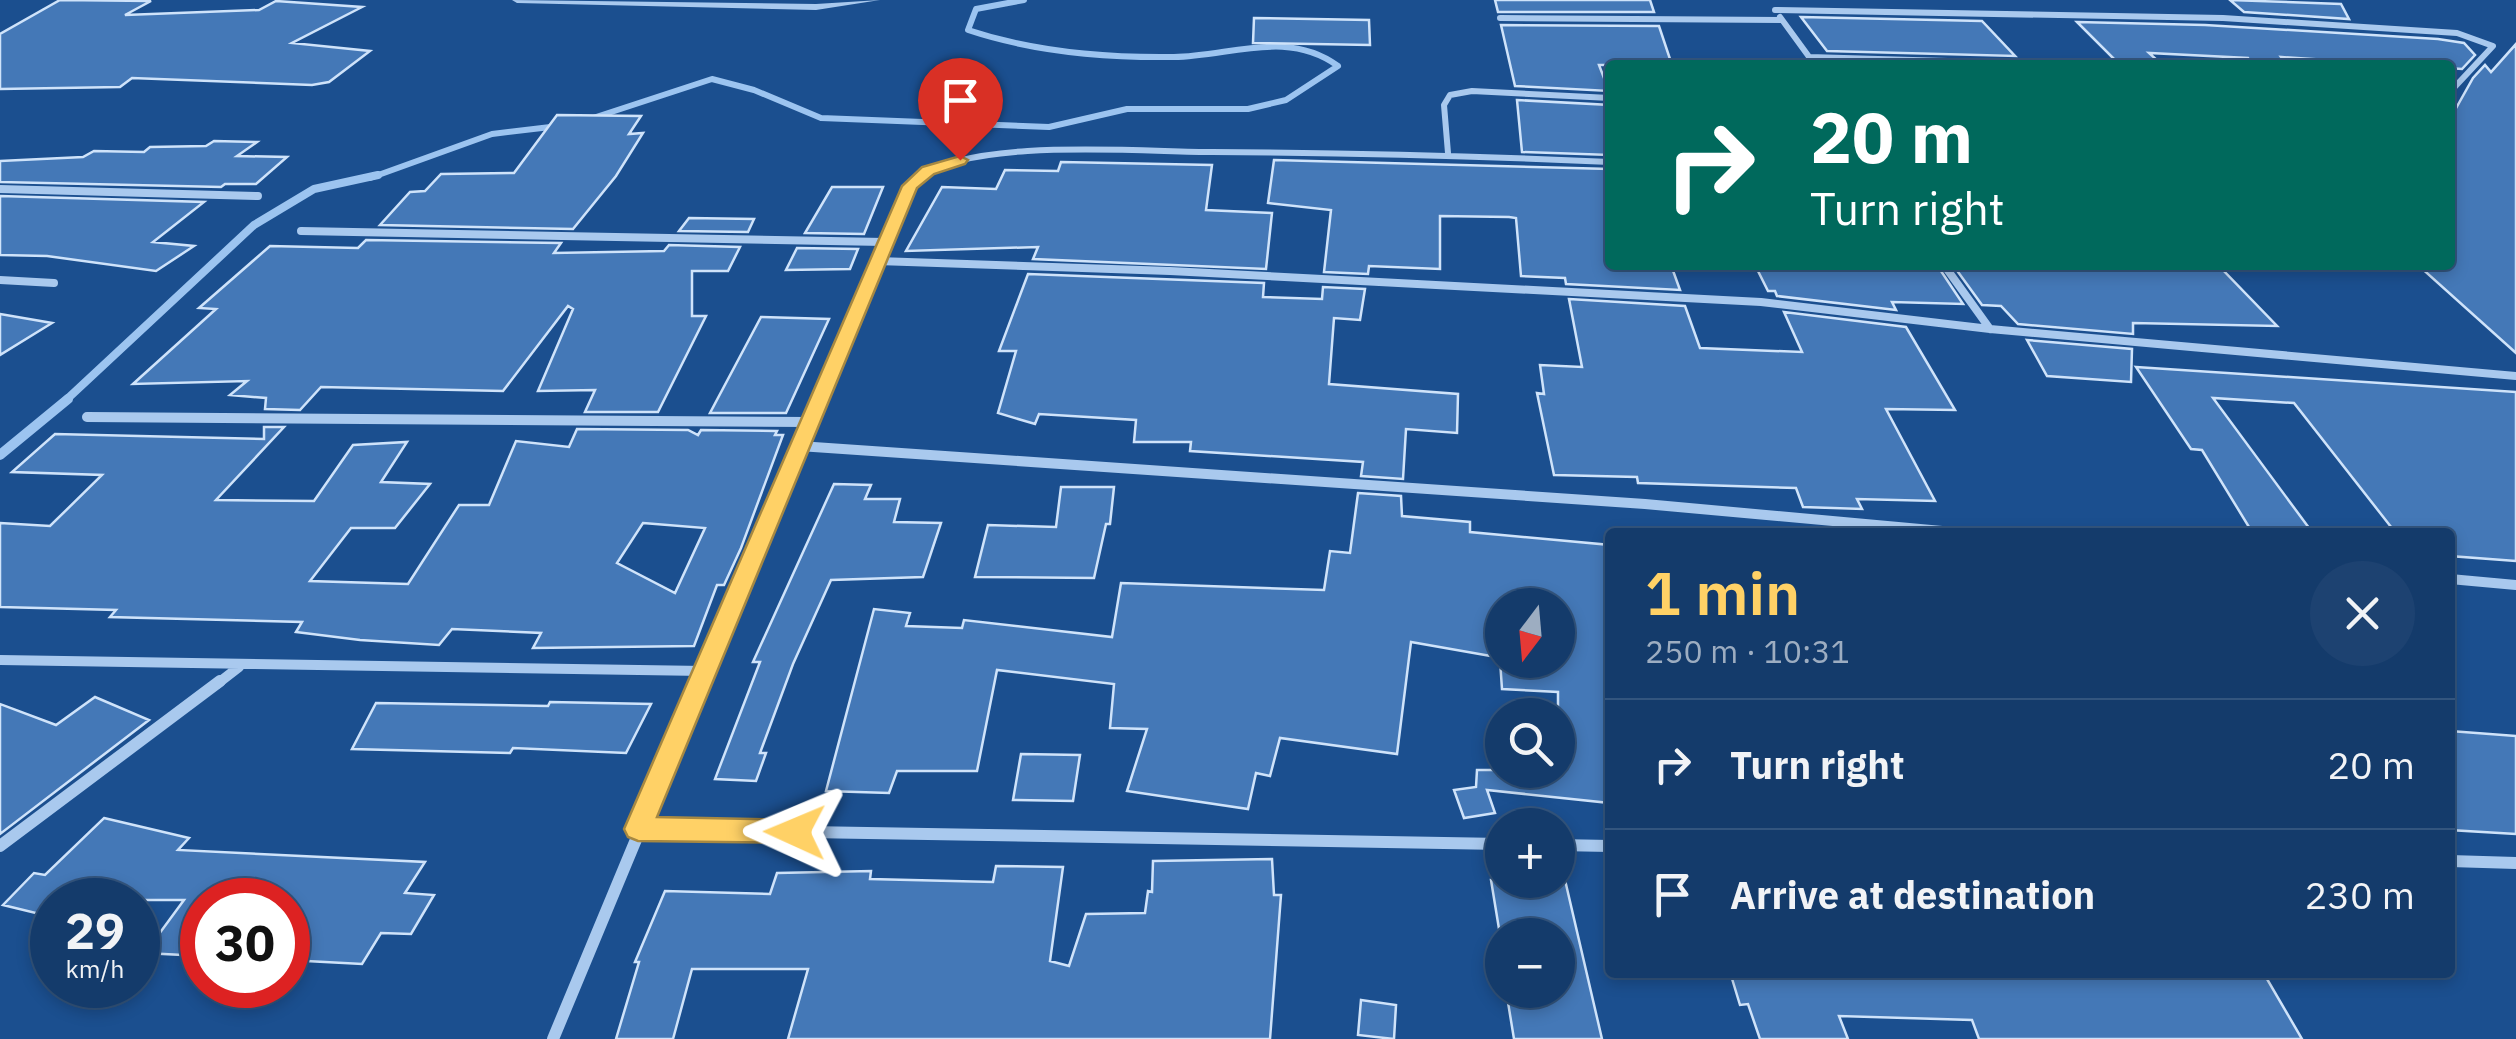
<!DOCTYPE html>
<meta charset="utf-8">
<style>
body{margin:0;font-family:"IBM Plex Sans",sans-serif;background:#1d4271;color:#f1f3f6;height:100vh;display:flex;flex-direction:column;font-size:38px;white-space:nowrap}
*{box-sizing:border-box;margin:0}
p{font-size:32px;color:#9dadc1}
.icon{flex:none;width:55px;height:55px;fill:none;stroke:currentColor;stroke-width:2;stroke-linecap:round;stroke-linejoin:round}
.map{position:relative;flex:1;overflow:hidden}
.sheet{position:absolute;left:1605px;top:528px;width:850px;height:450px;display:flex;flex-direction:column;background:#143b6b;border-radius:10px;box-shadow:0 5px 15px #0003,0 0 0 2px #33557e}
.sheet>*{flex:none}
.guide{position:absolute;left:1605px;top:60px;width:850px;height:210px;border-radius:10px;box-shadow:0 5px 15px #0003,0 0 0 2px #33557e;background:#00695c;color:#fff;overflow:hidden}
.needle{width:65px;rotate:196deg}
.buttons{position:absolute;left:1485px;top:588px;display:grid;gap:20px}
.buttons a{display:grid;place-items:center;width:90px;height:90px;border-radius:50%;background:#143b6b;box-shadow:0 5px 15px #0003,0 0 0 2px #33557e;font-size:50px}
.speed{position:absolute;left:30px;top:878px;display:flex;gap:20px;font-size:50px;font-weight:700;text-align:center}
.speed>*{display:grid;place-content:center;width:130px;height:130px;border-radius:50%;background:#143b6b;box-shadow:0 5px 15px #0003,0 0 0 2px #33557e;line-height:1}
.speed small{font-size:25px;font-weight:400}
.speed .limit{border:15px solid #d22;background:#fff;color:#111}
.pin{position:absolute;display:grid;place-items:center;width:85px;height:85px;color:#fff;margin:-102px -42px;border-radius:50% 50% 50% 0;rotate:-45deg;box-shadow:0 0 10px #0007}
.pin .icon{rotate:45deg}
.me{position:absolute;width:110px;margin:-55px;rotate:271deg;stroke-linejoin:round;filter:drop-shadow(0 0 8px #0008)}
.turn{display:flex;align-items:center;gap:35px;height:210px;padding:0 40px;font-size:45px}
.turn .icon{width:130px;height:130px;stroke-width:2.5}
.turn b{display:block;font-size:70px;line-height:85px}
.round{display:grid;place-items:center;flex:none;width:105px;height:105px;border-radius:52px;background:#1d4271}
.headline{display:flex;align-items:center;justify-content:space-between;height:170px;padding:0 40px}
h1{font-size:60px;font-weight:600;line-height:75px;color:#ffd166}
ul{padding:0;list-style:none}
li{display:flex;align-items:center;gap:30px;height:130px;padding:0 40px;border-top:2px solid #33557e}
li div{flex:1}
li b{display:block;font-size:38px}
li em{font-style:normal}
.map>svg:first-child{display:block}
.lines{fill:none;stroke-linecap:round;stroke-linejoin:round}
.stream-far2{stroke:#9cc4f0;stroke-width:6}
.stream-far1{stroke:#9cc4f0;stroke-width:8}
.stream{stroke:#9cc4f0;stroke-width:10}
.building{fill:#4478b7;stroke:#cfe3fa;stroke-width:2.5;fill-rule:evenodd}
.minor-far3{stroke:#a9c9ee;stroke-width:6}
.minor-far2{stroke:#a9c9ee;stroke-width:8}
.minor-far1{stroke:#a9c9ee;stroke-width:10}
.minor{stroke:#a9c9ee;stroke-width:12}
.tertiary{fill:#a9c9ee;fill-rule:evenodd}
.route{fill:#ffd166;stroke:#a68842;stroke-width:2.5}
</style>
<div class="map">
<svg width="2516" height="1039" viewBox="0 0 2516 1039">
<rect width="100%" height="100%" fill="#1b4f8f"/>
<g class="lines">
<path class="stream-far2" d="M590,119L712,79L754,90L821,118L1049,127L1127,109H1248L1286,100L1338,66C1287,29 1231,56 1174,57C1105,58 1034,52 968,30L976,9L1024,0
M370,178L492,134L559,126"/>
<path class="stream-far1" d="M65,401L254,225L314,189L378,175"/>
<path class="stream" d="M0,455L68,399"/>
</g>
<path class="building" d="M60,0L151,1L125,15L259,10L276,1L362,7L292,43L370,51L329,82L312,85L132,78L120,87L0,89V34Z
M1495,0H1650L1654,12H1498Z
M2230,0L2341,4L2349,19L2244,12Z
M1801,17L1982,21L2015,56L1827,51Z
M1254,18L1369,20L1370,45L1253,43Z
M2077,22L2205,25L2438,39L2464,43L2475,55L2462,69L2281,57L2287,65H2252L2248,58L2149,53L2158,61L2114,59Z
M1501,25L1659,26L1672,65H1599L1609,91L1515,86Z
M2516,44V353L2419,266L2450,265V119L2473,78L2485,65L2491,72Z
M1517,100L1610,105V155L1522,152Z
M557,115L641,116L629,134L643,133L616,176L573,229L380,225L410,192L425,191L441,174L514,173Z
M214,141L257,142L237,156L287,157L256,184H225L221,187L0,182V161L83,157L94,151L144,152L150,147L206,146Z
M1274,160L1610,169V265H1671L1680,290L1566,284L1565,278L1521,276L1516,218L1509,217L1440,216V269L1369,266L1368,274L1324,272L1331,210L1268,203Z
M1061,162L1212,165L1206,210L1272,213L1266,269L1033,259L1038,247L906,251L942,187L996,189L1005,170L1058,171Z
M832,187H883L864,234L805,233Z
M0,196L204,202L153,242L194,246L156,271L47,256L0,255Z
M689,218L754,219L748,232L679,231Z
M366,240L561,243L554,253L664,251L669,245L740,247L728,271H692V316H706L658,412H585L595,390L538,391L573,309L568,306L503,391L321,387L300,410L265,409L266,398L230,395L247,381L133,384L216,309L199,308L270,246L358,248Z
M797,248L858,249L850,269L786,270Z
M1755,265H1937L1963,304L1892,302L1896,310L1777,296L1775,291H1768Z
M1953,265H2218L2277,326L2133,323V334L2018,324L2001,306L1982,305Z
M1028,274L1264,283L1263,297L1322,299L1323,287L1365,289L1360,320L1334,318L1329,384L1458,394L1457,433L1406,429L1403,479L1361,476L1363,462L1190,451L1191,442H1134L1136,420L1039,414L1035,424L998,413L1016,351H999Z
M1569,299L1685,306L1700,348L1802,352L1784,312L1906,327L1955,410L1886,409L1935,501L1857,499L1862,509L1803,507L1796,488L1638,483L1637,477L1554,475L1537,393L1544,394L1540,365L1582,367Z
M0,314L52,323L0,355Z
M761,317L829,319L786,413H710Z
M2027,340L2132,349L2131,382L2047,376Z
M2136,367L2516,392V561L2450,556V532H2395L2294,403L2213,398L2312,532H2252L2202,450L2191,449Z
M264,427H284L216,500L314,501L353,445L407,442L381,482L430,484L395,528H351L310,581L408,584L459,505H489L516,441L569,447L577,429L688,430L698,435L701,430L777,431L775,435H783L741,548L724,585H717L694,646L533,648L541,633L452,629L439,645L360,640L296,632L302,622L110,617L116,610L0,607V523L50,526L102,475L12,472L55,434L264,439ZM643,523L705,528L675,593L617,563Z
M834,484L871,485L865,499H900L894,522L941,523L923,577L831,580L793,664L760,753H766L756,781L715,779L760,662H753Z
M1061,487H1114L1110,524H1106L1094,578L975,577L988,525L1056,527Z
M1358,493L1401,496L1402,516L1470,522V532L1610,545V803L1487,790L1495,813L1464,818L1454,790L1476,787L1477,770H1558V692L1502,689L1500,660H1558V605H1502V658L1411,642L1397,754L1280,738L1270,776L1256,773L1248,809L1127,791L1147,729L1110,728L1114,684L997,670L977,771H897L889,793L826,791L874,609L910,613L906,626L962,628L964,620L1112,637L1121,583L1324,590L1330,551L1350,553Z
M95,697L149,720L0,834V704L56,725Z
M550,702L651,704L626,753L513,748L510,753L352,749L376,703L548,706Z
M2450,731L2516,736V834L2450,830Z
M1021,754L1080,755L1073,801L1013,800Z
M104,818L189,838L178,850L425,862L405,893L434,895L411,934L381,933L362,964L288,960V900H202V956L145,953L184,900H52V917L3,905L34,873L45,875Z
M1272,859L1274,895H1281L1270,1039H788L808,969H692L673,1039H616L639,962H635L665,891L770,894L777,873L871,871L870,879L993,882L996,866L1063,867L1050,961L1069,966L1086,914L1145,913L1148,891L1152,892L1153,861Z
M1491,880H1565L1602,1039H1514L1506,990H1558V935H1500Z
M1730,972H2263L2302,1039H1979L1972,1020L1839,1016L1848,1039H1760L1748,1004L1740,1005Z
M1361,1000L1396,1005L1394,1039L1358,1035Z"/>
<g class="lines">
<path class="minor-far3" d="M1775,10L2223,18L2457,33L2493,46L2450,92
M1780,17L1815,65
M1500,18L1782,20
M1809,57L2083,65
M1448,153L1444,105L1450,95L1472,91L1610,98
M918,178C973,137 1142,152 1212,152C1345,153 1477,156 1610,162"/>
<path class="minor-far2" d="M0,189L258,196
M301,231L884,242
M878,261L1170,271L1761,302L1990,329L2516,376
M1944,265L1990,329
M0,280L54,283
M818,401L900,203L921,175"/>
<path class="minor-far1" d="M87,417L809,422
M799,446L1645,504L1953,532
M2450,579L2516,585
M0,660L704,671
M217,684L239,667
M701,684L819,399"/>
<path class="minor" d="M638,829L1502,844
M1558,845L1610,846
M0,846L220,681
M2450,861L2516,863
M553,1039L702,681"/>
<path class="tertiary" d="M512,0L816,4L880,0L816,10L517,3Z"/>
</g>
<path class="route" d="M960,156L968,160L965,164L934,174L917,188L657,817L795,820L805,823L810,832L805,840L795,843L638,841L628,837L624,829L902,186L922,167Z"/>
</svg>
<div class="buttons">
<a><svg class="needle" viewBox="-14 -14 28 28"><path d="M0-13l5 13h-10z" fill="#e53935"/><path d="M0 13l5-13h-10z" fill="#9dadc1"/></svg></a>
<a><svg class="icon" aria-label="search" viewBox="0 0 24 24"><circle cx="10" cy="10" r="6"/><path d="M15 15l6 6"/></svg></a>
<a>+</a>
<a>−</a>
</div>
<div class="speed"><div>29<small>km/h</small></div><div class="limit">30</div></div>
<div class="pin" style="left:960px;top:160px;background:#d93025"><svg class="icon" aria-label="arrive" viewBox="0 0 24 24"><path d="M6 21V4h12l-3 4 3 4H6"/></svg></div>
<svg class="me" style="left:795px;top:832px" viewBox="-20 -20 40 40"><path d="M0-17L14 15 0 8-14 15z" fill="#ffd166" stroke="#fff" stroke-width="4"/></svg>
<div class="guide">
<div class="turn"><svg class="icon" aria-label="right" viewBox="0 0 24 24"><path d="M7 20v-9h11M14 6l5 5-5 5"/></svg><div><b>20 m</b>Turn right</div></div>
</div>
<section class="sheet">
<div class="headline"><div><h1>1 min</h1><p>250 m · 10:31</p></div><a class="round"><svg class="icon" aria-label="close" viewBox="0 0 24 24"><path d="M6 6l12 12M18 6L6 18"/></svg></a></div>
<ul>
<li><svg class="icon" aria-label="right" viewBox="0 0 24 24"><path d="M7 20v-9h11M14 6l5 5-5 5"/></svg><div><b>Turn right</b></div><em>20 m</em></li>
<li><svg class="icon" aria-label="arrive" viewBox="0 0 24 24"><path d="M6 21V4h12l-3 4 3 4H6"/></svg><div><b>Arrive at destination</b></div><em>230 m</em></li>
</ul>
</section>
</div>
